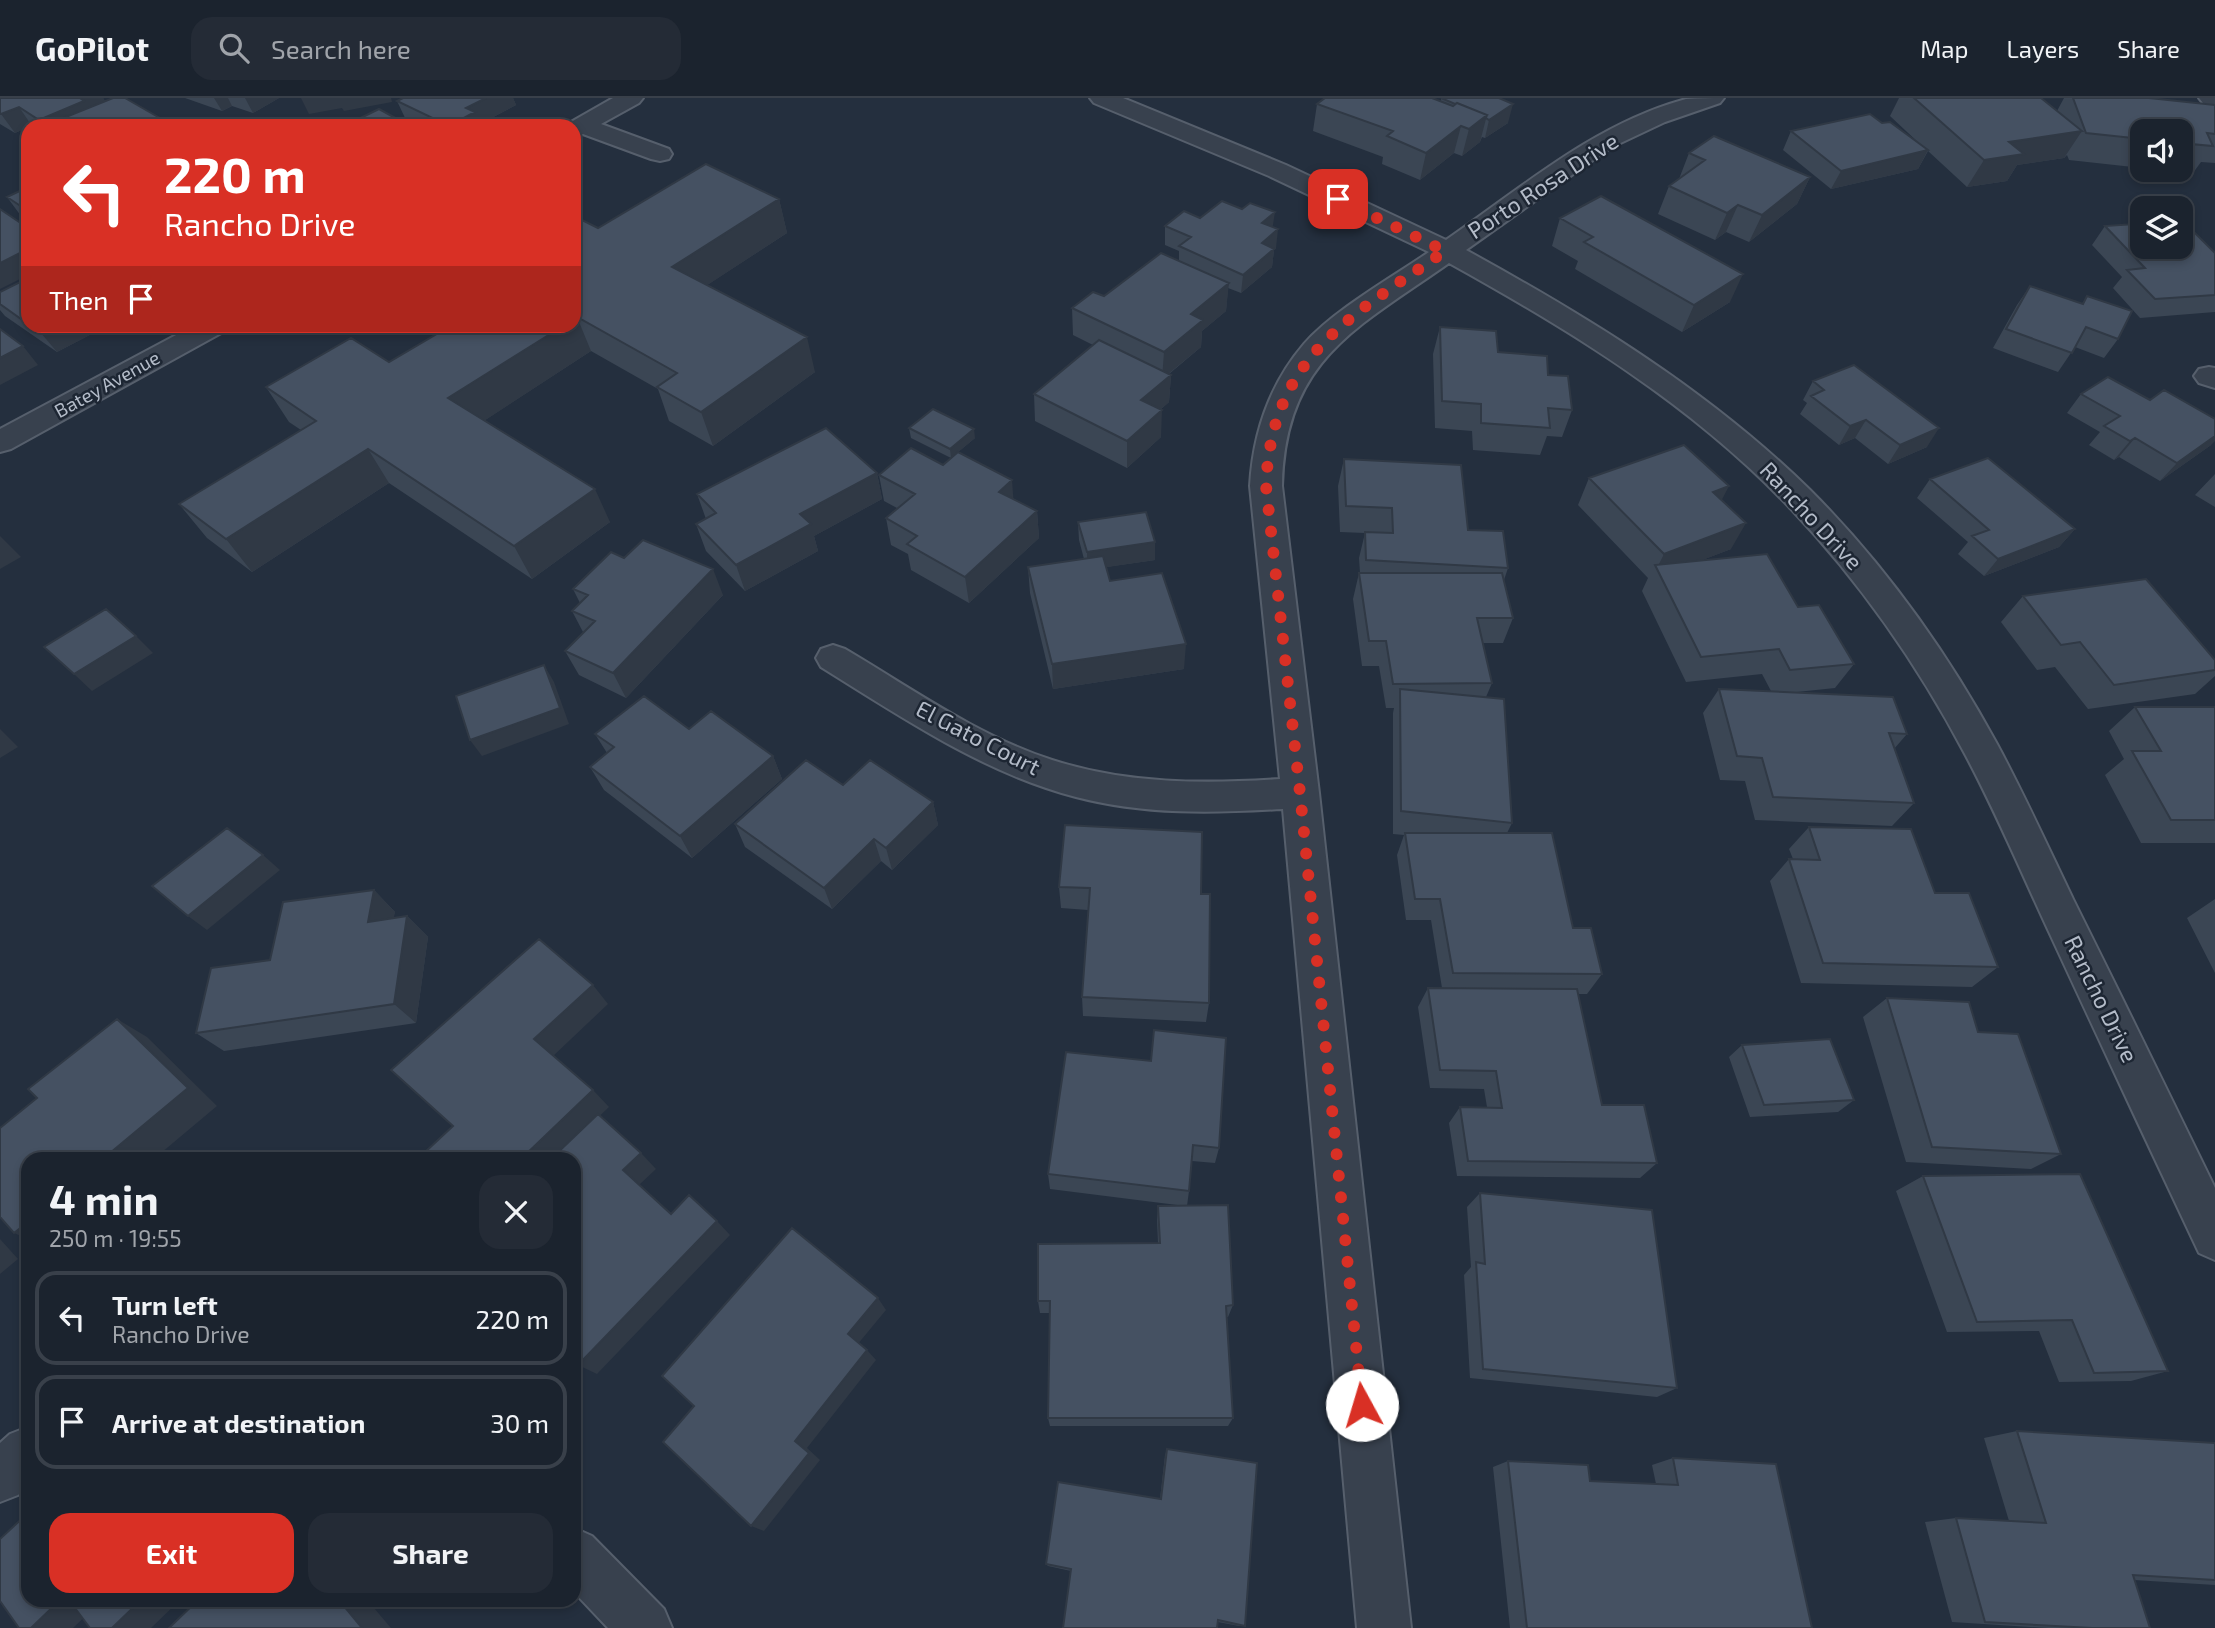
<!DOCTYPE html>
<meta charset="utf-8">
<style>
body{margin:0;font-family:"Exo 2",sans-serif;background:#242b36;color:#f1f3f6;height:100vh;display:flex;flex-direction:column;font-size:26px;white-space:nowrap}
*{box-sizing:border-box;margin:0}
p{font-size:23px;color:#a0a4aa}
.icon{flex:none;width:38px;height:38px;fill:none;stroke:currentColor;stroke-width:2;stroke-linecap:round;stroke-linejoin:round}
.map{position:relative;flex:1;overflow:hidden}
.details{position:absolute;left:21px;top:1054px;width:560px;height:455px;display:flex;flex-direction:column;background:#1b232e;border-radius:21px;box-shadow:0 4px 10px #0003,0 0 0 2px #39404a}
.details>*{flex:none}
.top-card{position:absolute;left:21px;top:21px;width:560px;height:214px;border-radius:21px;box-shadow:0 4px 10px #0003,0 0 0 2px #39404a;background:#d93025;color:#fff;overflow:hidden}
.controls{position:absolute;left:2130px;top:21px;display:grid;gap:14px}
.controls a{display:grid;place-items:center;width:63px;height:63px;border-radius:14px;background:#1b232e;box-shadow:0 4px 10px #0003,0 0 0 2px #39404a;font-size:35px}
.pin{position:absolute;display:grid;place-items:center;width:60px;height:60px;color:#fff;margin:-30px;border-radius:14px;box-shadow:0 4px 10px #0006}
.me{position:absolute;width:77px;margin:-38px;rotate:354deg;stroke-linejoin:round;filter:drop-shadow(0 0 5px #0008)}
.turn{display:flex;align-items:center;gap:24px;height:147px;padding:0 28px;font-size:32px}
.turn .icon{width:91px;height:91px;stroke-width:2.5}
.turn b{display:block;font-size:49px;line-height:60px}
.then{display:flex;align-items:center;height:66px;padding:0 28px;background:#0003;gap:14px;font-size:26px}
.round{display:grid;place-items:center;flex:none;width:74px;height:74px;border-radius:21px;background:#242b36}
.headline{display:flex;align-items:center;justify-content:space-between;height:119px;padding:0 28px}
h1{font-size:42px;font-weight:700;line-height:52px}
.button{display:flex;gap:14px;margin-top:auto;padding:14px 28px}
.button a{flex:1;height:80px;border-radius:21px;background:#d93025;color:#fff;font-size:28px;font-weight:700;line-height:80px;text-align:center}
.button a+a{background:#242b36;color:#f1f3f6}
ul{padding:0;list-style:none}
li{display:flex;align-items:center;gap:21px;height:94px;margin:0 14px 10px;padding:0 14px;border:4px solid #39404a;border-radius:21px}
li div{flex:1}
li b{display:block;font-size:26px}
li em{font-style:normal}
header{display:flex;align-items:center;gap:42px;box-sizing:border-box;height:98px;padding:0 35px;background:#1b232e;border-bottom:2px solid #39404a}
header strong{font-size:33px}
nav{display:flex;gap:38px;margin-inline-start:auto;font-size:24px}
.search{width:490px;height:63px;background:#242b36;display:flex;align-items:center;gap:18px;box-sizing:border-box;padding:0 24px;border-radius:21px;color:#a0a4aa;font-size:26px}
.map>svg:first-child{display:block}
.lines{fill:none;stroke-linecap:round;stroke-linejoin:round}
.minor-casing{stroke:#565f6c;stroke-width:4}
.minor{fill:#38414e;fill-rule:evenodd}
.wall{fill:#3b4654}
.shaded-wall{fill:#303945}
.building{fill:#455162;stroke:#303945;stroke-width:2}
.route{stroke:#d93025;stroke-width:12;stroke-dasharray:0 21.6}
.labels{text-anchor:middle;stroke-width:5;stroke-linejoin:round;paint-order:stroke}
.far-street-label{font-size:19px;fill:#b4bcc9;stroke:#1d2633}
.street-label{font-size:23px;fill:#b4bcc9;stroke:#1d2633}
</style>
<header>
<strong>GoPilot</strong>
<div class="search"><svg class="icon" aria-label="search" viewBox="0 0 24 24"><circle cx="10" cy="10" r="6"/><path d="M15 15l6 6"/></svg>Search here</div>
<nav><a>Map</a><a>Layers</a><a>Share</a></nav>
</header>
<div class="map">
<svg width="2215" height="1530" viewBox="0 0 2215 1530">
<rect width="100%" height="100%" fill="#242f3e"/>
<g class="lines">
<g class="minor-casing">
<path id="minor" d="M613,0H643L639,5L601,26L669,51L672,56L669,61L660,63L651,61L583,36L574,38V28H564Z
M1090,0H1123L1286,67L1446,142C1521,90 1596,25 1686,1C1698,0 1712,0 1724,0L1720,5L1665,24L1610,50L1466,152C1590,220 1709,293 1810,392C1884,466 1947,554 1997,646C2024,696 2048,749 2073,801C2121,897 2168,994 2215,1090V1162L2199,1155C2149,1049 2099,942 2050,836C2022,776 1996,714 1965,656C1918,567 1860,484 1791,411C1694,308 1572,233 1449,165C1357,230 1285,261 1282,388L1319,695L1411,1530H1357L1283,711C1214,715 1144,717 1076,699C983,675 902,619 821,569L816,560L821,551L833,547L845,551C911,590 978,638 1052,662C1126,686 1204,686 1280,681L1250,388C1253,336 1269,287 1304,246C1334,212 1391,180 1429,154L1269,78L1094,5Z
M2199,0H2215V8L2203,5Z
M193,228H227L223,234L11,351L0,354V331Z
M2209,269L2215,270V290L2199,285L2194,278L2199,271Z
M28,1329V1388L18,1397L0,1404V1345L10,1336Z
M574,1430L592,1438L664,1511L672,1530H608L574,1494Z"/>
</g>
<use href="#minor" class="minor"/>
</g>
<path class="wall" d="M0,0H103L105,3L169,28H28V29L15,35L0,26Z
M185,0H279L253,15L232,8L222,13Z
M403,0H513L516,7L480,26L481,28H418L406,22L397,3Z
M1441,0L1508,25L1485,40L1482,39L1480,44L1462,58L1454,55L1420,82L1382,66L1383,59L1313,33L1317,6L1441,3Z
M1899,0H2041L2057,13L2064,0H2149L2215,7V65L2201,64L2193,75L2162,72H2180V33H2142V70L2069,62L2067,57L2064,60L2017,67L2007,83L1967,89L1928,53L1918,71L1831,91L1783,52L1791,33L1882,25L1922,48L1890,18Z
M1689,55L1810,79L1797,106L1749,144L1726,134L1715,142L1658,116L1669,88L1679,81Z
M28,89V122L21,118L7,99Z
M779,101L787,135L707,187L815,274L713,348L669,323L658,291L591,253L485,322L610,424L532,481L389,385L252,474L207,440L179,406L301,332L289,324L266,289L389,264L433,238L428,228H574L598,130Z
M1200,120L1273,129L1276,150L1274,152L1272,169L1241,195L1228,190L1226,213L1202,233L1201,249L1169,276L1171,277L1169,304L1161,311V339L1127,370L1035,323L1034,296L1093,247L1073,237L1072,210L1104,198L1179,163V153L1165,147V128Z
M1560,120L1730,204L1682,234L1575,171L1578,163L1552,148Z
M2105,128L2142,149L2215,155V214L2140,220L2113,190L2122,179L2092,147Z
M28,180V228H134L117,237L105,229L57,254L5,218L0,212V194Z
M2030,188L2082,206L2087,198L2118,241L2104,260L2075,249L2058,274L1993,250L2017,207Z
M1440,229L1548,277L1572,312L1562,339L1547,338L1540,357L1473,352L1472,333L1435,330L1433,256Z
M1813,283L1927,349L1888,366L1855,340L1839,347L1800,316L1807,305L1803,302Z
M2081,296L2211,347L2160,383L2119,359L2114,362L2089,347L2100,334L2067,315Z
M909,330L975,340L958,354L1014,401L1037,413L1039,440L969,505L911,472L908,456L891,447L886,420L897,410L884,403L879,377L943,367L951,360L911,340Z
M1344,361L1468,432L1508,470L1504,482L1513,520L1503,545H1483L1492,585L1486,599L1512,725L1507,735L1573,830L1602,876L1587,896H1578L1602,1007L1657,1065L1640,1080L1457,1078L1449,1025L1460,1009H1487L1484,991L1430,990L1418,909L1428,890H1442L1431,822H1406L1397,757L1404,737L1393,736V615L1394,610H1386L1379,568H1362L1353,501L1359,475H1360L1359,460L1365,435L1340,434L1338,388Z
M877,375L882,401L814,438L818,453L745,493L706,453L696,426L706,421L697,396Z
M2215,376V409L2195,397Z
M1589,380L1722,402L1731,451L1702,462L1798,509L1854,566L1835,590L1797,594L1907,636L1894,651L1914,705L1892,728L1755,722L1745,683L1720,682L1703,615L1719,591L1771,593L1762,576L1686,584L1642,493L1648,480L1578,407Z
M1930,381L2075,431L2059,449L1984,478L1958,456L1968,444L1917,400Z
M1078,424L1155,462L1106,469L1110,483L1184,571L1053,591L1030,495L1028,469L1084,461L1079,442Z
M624,460L723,497L626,600L579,577L565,553L583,534L572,513L580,505L573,491Z
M2023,498L2215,562V578L2195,596L2088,611L2055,569L2037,572L2001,524Z
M2135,609H2215V745H2141L2105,677L2124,661L2109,633Z
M595,636L773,658L782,681L692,760L604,692L590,669L607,655Z
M843,687L933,704L938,727L892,772L881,763L832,811L745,749L735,726Z
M1809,729L1935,795L1998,869L1972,889L1801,885L1770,783L1789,761H1793L1789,751Z
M1059,789L1201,796L1209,905L1206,924L1083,918L1082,899L1088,812L1061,810Z
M374,792L395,814L393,820L407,818L428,839L416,925L224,953L196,935Z
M2215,801V875L2187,820Z
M1887,900L1978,934L2061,1056L2031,1071L1906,1064L1863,919Z
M1742,947L1854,1002L1838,1014L1750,1019L1729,959Z
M1066,954L1219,1050L1215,1065L1192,1063L1189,1093L1187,1108L1233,1207L1228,1219H1227L1233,1320L1228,1328H1050L1048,1320L1050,1215H1040L1038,1203L1158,1145L1157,1122L1158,1108H1185L1050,1091L1048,1076Z
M1923,1078L2168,1273L2131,1283L2059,1284L2039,1233L1947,1234L1896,1093Z
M1480,1095L1677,1290L1657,1299L1470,1280L1464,1177L1471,1169L1467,1109Z
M2017,1333L2215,1345V1487L2134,1482L2150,1530H2048L1952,1524L1925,1424L1956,1420L2009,1423L1984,1340Z
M1167,1351L1245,1528H1239L1218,1524L1071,1473L1048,1468L1046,1466L1160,1401L1165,1357Z
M1673,1360L1812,1530H1510L1493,1369L1508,1363L1590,1383L1656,1386L1652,1367Z"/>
<path class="shaded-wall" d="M77,0H103L108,8L47,28H43L39,22Z
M214,0H228L232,8L222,13Z
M245,0H279L253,15Z
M301,0H391L392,4L344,13L342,10L309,16Z
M486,0H513L516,7L480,26L481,28H449L466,10Z
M1513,6L1508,25L1485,40L1489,22Z
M19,9L32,28H28V29L15,35L1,16Z
M1487,17L1480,44L1462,58L1469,31Z
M1461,28L1454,55L1420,82L1426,55Z
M2082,33L2064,60L2017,67L2007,83L1967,89L1984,62L2009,44Z
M1928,52L1918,71L1831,91L1841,73Z
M1810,79L1797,106L1749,144L1762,117Z
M779,101L787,135L683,203L672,169Z
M1738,107L1726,134L1715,142L1727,115Z
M1275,114L1272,133L1262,125Z
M1278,131L1276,150L1274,152L1272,169L1241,195L1243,177L1262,145Z
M28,151V177L0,191V165Z
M1743,176L1730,204L1682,234L1694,207Z
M1229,185L1226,213L1202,233L1201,249L1162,281L1164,254L1191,216Z
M577,219L591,253L467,334L448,300L563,228H574V221Z
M56,228H104L105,229L57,254L41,235Z
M110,228H134L117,237Z
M807,239L815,274L713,348L701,314Z
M23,248L38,267L0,287V260Z
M1171,277L1169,304L1141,329V302Z
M1162,312L1161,339L1127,370V343Z
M1866,322L1855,340L1839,347L1850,328Z
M1939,330L1927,349L1888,366L1900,347Z
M974,331L975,340L951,360L950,351Z
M2215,338V343L2211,347L2160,383L2177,365Z
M2135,340L2119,359L2114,362L2130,343Z
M368,351L389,385L252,474L226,441Z
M877,375L882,401L814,438L818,453L745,493L736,467L800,416Z
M1012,382L1014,409L999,394Z
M1729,388L1715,415L1713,394Z
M595,391L610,424L532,481L514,448Z
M1037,413L1039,440L969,505L965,479Z
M1746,425L1731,451L1661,478L1657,470L1664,456Z
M2075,431L2059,449L1984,478L1998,461Z
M0,438L21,459L0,471Z
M1155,444V462L1087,472V454Z
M713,471L723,497L626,600L613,575Z
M136,538L153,555L92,593L74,576Z
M1186,546L1184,571L1053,591L1052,566Z
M544,567L554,584L569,626L482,658L470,642Z
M0,631L18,649L0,660Z
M773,658L782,681L692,760L680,738Z
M933,704L938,727L892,772L886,750Z
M874,741L881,763L832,811L824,790Z
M263,757L280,772L207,832L188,818Z
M374,792L395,814L389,845L368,824Z
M407,818L428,839L416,925L394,906Z
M593,887L608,906L551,960L534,941Z
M117,921L147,939L217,1008L155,1060H104Z
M593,992L609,1009L556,1060H522Z
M641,1055L656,1071L639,1087L623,1072Z
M717,1123L730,1137L597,1276L578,1267Z
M28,1124V1141L14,1135Z
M0,1141L18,1161L0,1176Z
M878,1200L886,1212L857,1247L848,1236Z
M867,1252L876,1262L807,1350L820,1362L764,1433L751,1428L795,1343Z
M60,1502H102L73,1530H31Z
M141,1502H180L151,1530H112Z
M339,1502H369L368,1503L391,1530H362Z"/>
<path class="building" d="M0,0H80L84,3L39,22L19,9L1,16H0Z
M113,0H125L165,23V28H48L46,27Z
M403,0H486L466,10L475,14L449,28L397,3Z
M1325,0H1432L1453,8L1457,5L1487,17L1469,31L1461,28L1426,55L1387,38L1393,33L1317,6Z
M1441,0H1499L1513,6L1489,22L1486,20L1487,17L1457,5L1455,6Z
M1914,0H2041L2082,33L2009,44L2024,56L1984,62Z
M2073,0H2149L2215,7V36L2207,35L2213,48L2180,45V33H2142V41L2086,35Z
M379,11L410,28H344Z
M1870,16L1882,25L1890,24L1928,52L1841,73L1791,33Z
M1714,38L1810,79L1762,117L1738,107L1727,115L1669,88L1705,62L1689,55Z
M706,66L779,101L672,169L807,239L701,314L657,289L677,275L577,219L574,221V118L598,130Z
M28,89V113L7,99Z
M1601,98L1743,176L1694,207L1584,144L1593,139L1560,120Z
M1222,103L1242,111L1250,105L1275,114L1262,125L1278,131L1262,145L1274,151L1243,177L1179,148L1191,139L1165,128L1184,113L1200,120Z
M0,111L28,130V151L0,165Z
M2135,126L2142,133V149H2180V136L2195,135L2215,155V197L2155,201L2127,172L2145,170L2105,128Z
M1161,155L1229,185L1191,216L1203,222L1164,254L1072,210L1093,194L1104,198Z
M28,180V226L0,206V194Z
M2030,188L2083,206L2087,198L2132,213L2118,241L2086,229L2072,255L2006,231Z
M30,228H56L41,235Z
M429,228H563L448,300L595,391L514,448L368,351L226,441L179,406L316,323L266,289L351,240L389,264L440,234Z
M1440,229L1496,233L1498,254L1547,258L1548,277L1568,278L1572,312L1548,310L1550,330L1481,325V306L1442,303Z
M0,231L23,248L0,260Z
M1099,242L1171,277L1141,302L1162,312L1127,343L1034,296Z
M1854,267L1939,330L1900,347L1866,322L1850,328L1811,298L1824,292L1813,283Z
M2108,279L2150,302L2164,292L2215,321V338L2177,365L2135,340L2130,343L2104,328L2120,318L2081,296Z
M933,311L974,331L950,351L909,330Z
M826,330L877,375L800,416L811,426L736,467L696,426L716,415L697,396Z
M1684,347L1729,388L1713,394L1746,425L1664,456L1589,380Z
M911,350L943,367L958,354L1012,382L999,394L1037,413L965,479L907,446L917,438L886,420L915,396L879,377Z
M1988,360L2075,431L1998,461L1972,438L1989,432L1930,381Z
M1344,361L1461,367L1468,432L1503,433L1508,470L1366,462L1365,434L1393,435L1392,410L1346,408Z
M1146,414L1155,444L1087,454L1078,424Z
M643,442L713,471L613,575L565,553L595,523L572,513L588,497L573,491L611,454L624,460Z
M1767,456L1798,509L1819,507L1854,566L1790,572L1779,551L1701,559L1655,467Z
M1103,458L1110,483L1162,475L1186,546L1052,566L1028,469Z
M1359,475H1502L1513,520H1477L1492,585L1393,586L1386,543H1369Z
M2146,481L2215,562V572L2114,587L2080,544L2061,547L2023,498Z
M106,511L136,538L74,576L44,549Z
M544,567L560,610L470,642L456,598Z
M1400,591L1504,601L1512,725L1401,713Z
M1719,591L1893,599L1907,636L1889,635L1914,705L1773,699L1762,660L1737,658Z
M644,598L689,631L711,613L773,658L680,738L590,669L614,649L595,636Z
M2135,609H2215V722H2171L2132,653H2161Z
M806,662L843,687L870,662L933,704L886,750L874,741L824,790L735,726Z
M1065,727L1202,734L1201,796H1210L1209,905L1082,899L1090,790L1059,789Z
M1809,729L1911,731L1935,795H1969L1998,869L1823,865L1789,761L1820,762Z
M227,730L263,757L188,818L152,788Z
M1405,735H1552L1573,830H1591L1602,876L1453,875L1440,801H1415Z
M374,792L368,824L407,818L394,906L196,935L211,870L270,862L283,804Z
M539,841L593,887L534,941L593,992L522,1060H428L423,1056L453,1028L391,972Z
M1428,890L1577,891L1602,1007H1644L1657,1065L1468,1063L1460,1009L1502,1010L1496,973L1440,972Z
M1887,900L1969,904L1978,934L2018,936L2061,1056L1932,1049Z
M117,921L188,990L104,1060H28V1124L14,1135L0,1119V1030L37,1000L28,991Z
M1154,932L1226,940L1219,1050L1193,1047L1189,1093L1048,1076L1066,954L1151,963Z
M1830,941L1854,1002L1764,1007L1742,947Z
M598,1016L641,1055L623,1072L671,1116L689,1097L717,1123L578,1267L574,1263V1060H552Z
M2080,1076L2168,1273L2094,1275L2072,1222L1977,1224L1923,1078Z
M1480,1095L1652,1112L1677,1290L1483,1271L1476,1164L1485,1166Z
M1228,1107L1233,1207L1226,1208L1233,1320H1048L1050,1203H1038V1146L1160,1145L1158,1108Z
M792,1130L878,1200L848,1236L867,1252L795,1343L809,1355L751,1428L663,1344L694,1308L662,1278Z
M2017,1333L2215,1345V1482L2133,1477L2150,1530H2092L1985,1524L1956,1420L2046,1425Z
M1167,1351L1257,1365L1245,1528L1218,1522L1217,1530H1063L1071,1471L1046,1466L1058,1384L1161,1401Z
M1673,1360L1776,1366L1812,1530H1527L1508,1363L1588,1367L1590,1383L1678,1387Z
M28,1415V1502H60L31,1530H19L0,1503V1441Z
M69,1502H141L112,1530H90Z
M198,1502H339L362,1530H169Z"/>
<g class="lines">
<path class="route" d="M1338,101L1445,153C1349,220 1271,259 1266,388L1300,695L1362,1307"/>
</g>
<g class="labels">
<g class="far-street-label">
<text transform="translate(107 286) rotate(-29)" y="7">Batey Avenue</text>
</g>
<g class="street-label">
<text transform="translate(1543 88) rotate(-33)" y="8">Porto Rosa Drive</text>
<text transform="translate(1811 418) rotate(47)" y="8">Rancho Drive</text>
<text transform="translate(978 640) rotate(27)" y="8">El Gato Court</text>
<text transform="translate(2101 901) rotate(64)" y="8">Rancho Drive</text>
</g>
</g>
</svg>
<div class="controls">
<a><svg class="icon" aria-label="sound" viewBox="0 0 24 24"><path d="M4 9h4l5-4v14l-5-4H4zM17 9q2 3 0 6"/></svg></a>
<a><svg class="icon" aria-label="layers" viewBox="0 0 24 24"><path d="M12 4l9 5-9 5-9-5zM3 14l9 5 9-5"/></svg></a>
</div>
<div class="pin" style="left:1338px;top:101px;background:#d93025"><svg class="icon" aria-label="arrive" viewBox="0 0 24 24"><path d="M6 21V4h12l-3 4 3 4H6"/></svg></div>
<svg class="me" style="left:1362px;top:1307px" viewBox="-20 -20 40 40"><circle r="19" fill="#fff"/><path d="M0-13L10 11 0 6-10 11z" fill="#d93025"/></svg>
<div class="top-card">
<div class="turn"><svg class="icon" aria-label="left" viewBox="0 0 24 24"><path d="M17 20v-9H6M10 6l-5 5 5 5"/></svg><div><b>220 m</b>Rancho Drive</div></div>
<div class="then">Then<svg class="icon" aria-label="arrive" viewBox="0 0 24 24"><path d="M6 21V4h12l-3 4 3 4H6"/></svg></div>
</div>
<section class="details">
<div class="headline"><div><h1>4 min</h1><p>250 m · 19:55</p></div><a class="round"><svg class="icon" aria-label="close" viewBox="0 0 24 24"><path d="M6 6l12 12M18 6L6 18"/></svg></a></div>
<ul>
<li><svg class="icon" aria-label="left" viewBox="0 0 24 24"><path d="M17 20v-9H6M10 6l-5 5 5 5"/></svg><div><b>Turn left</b><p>Rancho Drive</p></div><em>220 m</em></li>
<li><svg class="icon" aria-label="arrive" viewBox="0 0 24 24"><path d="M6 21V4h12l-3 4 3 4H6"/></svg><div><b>Arrive at destination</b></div><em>30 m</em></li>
</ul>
<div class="button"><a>Exit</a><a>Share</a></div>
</section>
</div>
